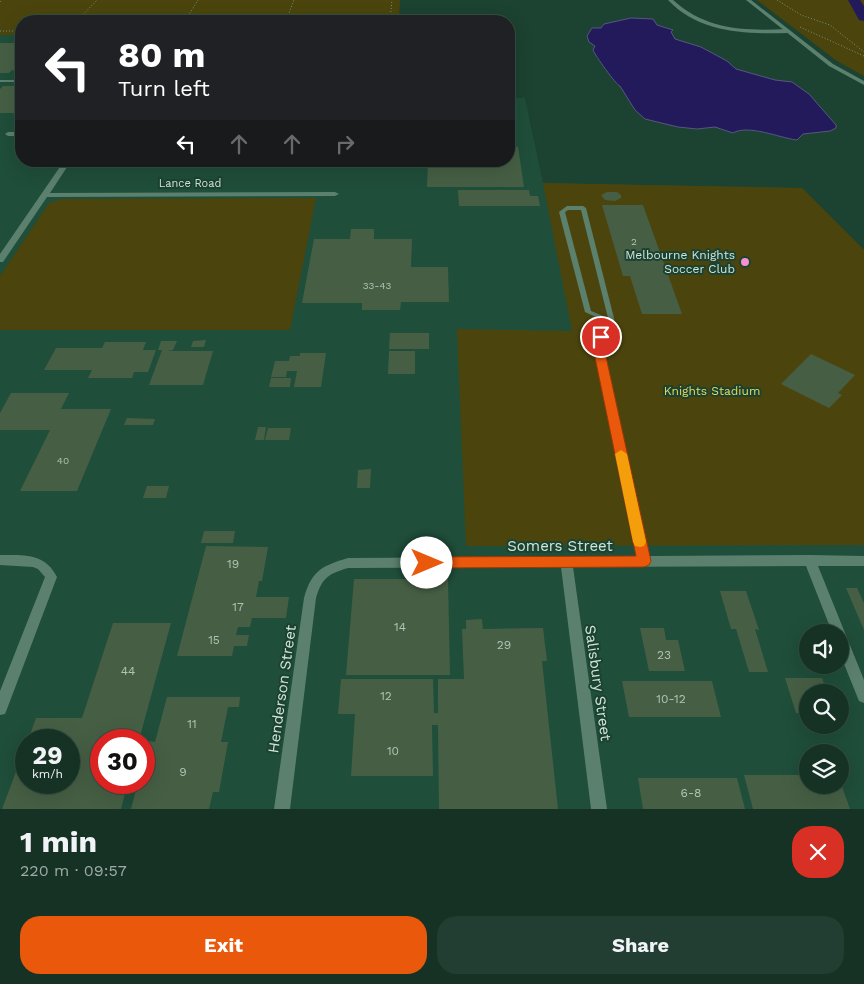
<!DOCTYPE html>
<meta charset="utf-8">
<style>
body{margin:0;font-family:"Work Sans",sans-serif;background:#223e32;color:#f1f3f6;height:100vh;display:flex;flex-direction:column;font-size:19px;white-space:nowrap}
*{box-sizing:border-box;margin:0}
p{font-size:16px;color:#9daaa7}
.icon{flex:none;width:28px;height:28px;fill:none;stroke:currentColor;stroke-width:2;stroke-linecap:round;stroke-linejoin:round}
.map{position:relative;height:809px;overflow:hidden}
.panel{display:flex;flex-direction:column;background:#153225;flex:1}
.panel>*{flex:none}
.hud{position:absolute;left:15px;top:15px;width:500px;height:152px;border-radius:20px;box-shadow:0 5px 20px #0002,0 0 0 1px #344d42;background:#202124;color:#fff;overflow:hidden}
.tools{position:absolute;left:799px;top:624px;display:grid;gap:10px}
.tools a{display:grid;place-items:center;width:50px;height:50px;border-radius:50%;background:#153225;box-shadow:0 5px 20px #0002,0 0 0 1px #344d42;font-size:25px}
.speed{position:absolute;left:15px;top:729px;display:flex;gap:10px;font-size:25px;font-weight:700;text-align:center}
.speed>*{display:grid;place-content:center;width:65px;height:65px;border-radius:50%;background:#153225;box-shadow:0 5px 20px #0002,0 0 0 1px #344d42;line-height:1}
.speed small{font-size:12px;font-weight:400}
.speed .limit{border:8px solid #d22;background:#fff;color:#111}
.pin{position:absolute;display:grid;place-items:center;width:42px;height:42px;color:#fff;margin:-21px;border:2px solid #fff;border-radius:50%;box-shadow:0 1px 5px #0007}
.me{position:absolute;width:55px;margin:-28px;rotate:90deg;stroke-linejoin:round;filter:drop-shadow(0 0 4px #0008)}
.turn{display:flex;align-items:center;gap:18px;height:105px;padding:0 20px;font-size:22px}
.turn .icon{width:65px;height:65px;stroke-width:2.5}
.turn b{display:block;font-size:35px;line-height:42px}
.lanes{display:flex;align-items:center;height:48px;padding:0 20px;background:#0003;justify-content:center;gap:25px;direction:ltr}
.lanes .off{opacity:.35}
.round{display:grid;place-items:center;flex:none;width:52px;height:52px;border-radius:20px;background:#223e32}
.overview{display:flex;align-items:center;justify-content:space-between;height:85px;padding:0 20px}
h1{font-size:30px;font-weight:700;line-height:38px}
.cta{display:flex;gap:10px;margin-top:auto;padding:10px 20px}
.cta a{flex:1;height:58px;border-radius:20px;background:#ea580c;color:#fff;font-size:20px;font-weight:700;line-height:58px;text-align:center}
.cta a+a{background:#223e32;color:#f1f3f6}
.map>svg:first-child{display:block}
.built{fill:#1f4e3a;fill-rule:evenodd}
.green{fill:#4b450d}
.water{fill:#231a5b;stroke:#575781}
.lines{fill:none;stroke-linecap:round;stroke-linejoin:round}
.river{fill:#231a5b;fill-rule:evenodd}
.building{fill:#465f44}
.path{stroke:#759284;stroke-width:1;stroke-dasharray:1 2;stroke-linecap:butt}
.service{fill:#5c806e;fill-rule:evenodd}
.minor{fill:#5c806e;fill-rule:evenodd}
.tertiary{fill:#5c806e;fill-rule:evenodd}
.route{fill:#ea580c;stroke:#983908}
.slow{fill:#f59e0b}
.poi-dot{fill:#f690cf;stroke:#1c4231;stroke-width:2}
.labels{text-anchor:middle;stroke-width:4;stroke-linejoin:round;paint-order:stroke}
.number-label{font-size:10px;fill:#aec4b4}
.far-street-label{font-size:11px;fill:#d0e5da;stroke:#1c4231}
.poi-label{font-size:12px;fill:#d0e5da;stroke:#1c4231;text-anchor:end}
.park-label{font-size:12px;fill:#e6d962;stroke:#1c4231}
.near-number-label{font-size:12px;fill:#aec4b4}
.near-street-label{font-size:15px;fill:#d0e5da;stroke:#1c4231}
</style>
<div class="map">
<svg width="864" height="809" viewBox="0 0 864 809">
<rect width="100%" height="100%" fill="#1c4231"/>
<path class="built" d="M0,35H21V161H509V98H525L543,183L802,188L864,250V809H0ZM808,632H840V665H808ZM808,692H840V725H808ZM26,740H69V782H26ZM101,740H144V782H101ZM808,752H840V785H808Z"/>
<path class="green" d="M0,0H400L399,21H21V35H0Z
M757,0H864V76L837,61Z
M543,183L802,188L864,250V545L466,546L457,329L572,331Z
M316,198L290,330H0V276L49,203L63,199Z"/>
<path class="water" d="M631,18L653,19L657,25L673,30L671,32L675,39L701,47L727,61L736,69L775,80L792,82L809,94L836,125V128L830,131L803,134L797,140C780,138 748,124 733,133L715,127L697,129L678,127L645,119L635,110L620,86C616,85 595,55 593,50L595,46L589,42L587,36L592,28H601L604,24Z"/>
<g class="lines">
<path class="river" d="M848,0H860L864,6V21L859,20Z"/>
</g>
<path class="building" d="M0,43H21V71L12,70L9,73H0Z
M3,86H21V113H0V89Z
M509,105H510L513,127H509Z
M509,147H518L524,187H427L428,161H509Z
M458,190H529L530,196H538L540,206H459Z
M607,192H617L621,195V198L615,201L605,200L601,195Z
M602,205H643L682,314H642L630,276H623Z
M351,229H374V239H412L411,267H448L449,302H401L400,310H362V303H302L314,239H350Z
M390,333H429V349H389Z
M206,340L204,347H191L193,341Z
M161,341H177L173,350L167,351H213L203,385H149L162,350H158Z
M105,342H146L143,350H156L148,372H134L132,378H88L92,370H44L56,348H102Z
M389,351H415V374H388Z
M300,353H326L321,387H294L297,371H287L286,377H271L275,361H289L290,356H300Z
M811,354L855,375L838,393L842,395L829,408L781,384Z
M271,378H291L290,387H269Z
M11,393H69L61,409H111L77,491H20L50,430H0V413Z
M127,418L155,419L153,425H124Z
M258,427H266L264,440H255Z
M268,428H291L289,440H265Z
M371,469L370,488H357L358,470Z
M147,486H169L166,498H143Z
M204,531H235L233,543H201Z
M206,546L268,547L262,581H259L256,597H289L286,618H252L250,627H238L236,635H249L247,646H234L232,656H177Z
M354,579H448L450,675H346Z
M846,588H857L864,603V630Z
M720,591H746L759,630L755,629L768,672H749L736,629H731Z
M482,619L483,629L543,628L547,661H542L558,809H439L438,725H432L433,776H351L355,714H338L341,679H433L434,713H438V679H464L462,629H466V620Z
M113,623H171L139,740H101V782H128L121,809H2L26,745V782H69V740H28L36,718H82Z
M640,628H664L666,640H678L685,671H649Z
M785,678H822L827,692H808V713H796Z
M622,681H712L721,717H629Z
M167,697H240L239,707H228L221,742H228L219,792H213L209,809H131L138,782H144V762L149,741L155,742Z
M744,775H808V785H840V781L850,809H753Z
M638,778H737L745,809H643Z"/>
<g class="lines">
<path class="path" d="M777,0L801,15L830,25L864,52
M0,2L2,0
M77,21L97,0
M185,21L198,0
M286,21L294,0
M390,21L392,0
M800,27L864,56
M0,31H21"/>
<path class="service" d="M0,80H21V82H0Z
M567,206H583L586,208L617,330L603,338L600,343L648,561L647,563L644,564L641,563L640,561L594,343L599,336L611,329L609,323L585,312L559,212ZM568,210H581L608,318L591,311L565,212Z"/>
<path class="minor" d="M668,0H673C706,30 744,31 787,29L790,31L787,33C745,34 699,33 668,0Z
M21,132V136H8L5,134L8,132Z
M64,161H71L50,193L335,192L339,194L335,196L47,197L3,262H0V254Z
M0,555C24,555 45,553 57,577L7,709L5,714L0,715V691L45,577L38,569L33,567L0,565Z
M810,555L864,556V566H818L864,680V703L859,701L840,654V632H832L806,566L573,567L607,809H591L561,567L348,568C328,574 322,578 316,598L290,809H274L304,598C312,570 322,566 348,558Z"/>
<path class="tertiary" d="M746,0H751L833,64L864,81V85L829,66Z"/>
</g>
<path class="route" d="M601,334L606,337L603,343L651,561L649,565L644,567L427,568L422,567L420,563L422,559L427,557L636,556L592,343L597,335Z"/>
<path class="slow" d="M621,450L627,454L646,542L644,546L640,547L635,546L633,542L615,454Z"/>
<circle class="poi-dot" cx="745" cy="262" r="5"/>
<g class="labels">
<g class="number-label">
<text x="634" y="245">2</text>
<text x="377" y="289">33-43</text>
<text x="63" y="464">40</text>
</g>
<g class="far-street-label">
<text x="190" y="187">Lance Road</text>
</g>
<g class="poi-label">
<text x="735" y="259">Melbourne Knights<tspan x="735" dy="14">Soccer Club</tspan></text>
</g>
<g class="park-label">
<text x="712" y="395">Knights Stadium</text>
</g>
<g class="near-number-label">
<text x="233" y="568">19</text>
<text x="238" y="611">17</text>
<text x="400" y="631">14</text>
<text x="214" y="644">15</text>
<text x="504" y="649">29</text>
<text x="664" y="659">23</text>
<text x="128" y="675">44</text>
<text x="386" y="700">12</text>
<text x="671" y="703">10-12</text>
<text x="192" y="728">11</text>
<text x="393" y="755">10</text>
<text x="183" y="776">9</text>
<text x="691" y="797">6-8</text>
</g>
<g class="near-street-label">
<text x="560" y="551">Somers Street</text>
<text transform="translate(598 683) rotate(82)" y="5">Salisbury Street</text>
<text transform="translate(282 689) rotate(-82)" y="5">Henderson Street</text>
</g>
</g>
</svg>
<div class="tools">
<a><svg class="icon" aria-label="sound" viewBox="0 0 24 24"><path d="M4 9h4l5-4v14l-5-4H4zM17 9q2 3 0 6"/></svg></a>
<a><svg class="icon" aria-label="search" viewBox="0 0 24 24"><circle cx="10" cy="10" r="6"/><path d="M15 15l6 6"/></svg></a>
<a><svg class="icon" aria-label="layers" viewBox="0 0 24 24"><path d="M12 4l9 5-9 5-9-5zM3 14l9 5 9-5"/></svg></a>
</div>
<div class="speed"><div>29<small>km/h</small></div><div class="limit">30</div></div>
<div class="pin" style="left:601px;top:337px;background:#d93025"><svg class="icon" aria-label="arrive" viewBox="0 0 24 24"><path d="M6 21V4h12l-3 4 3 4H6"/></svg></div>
<svg class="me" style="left:427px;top:563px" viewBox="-20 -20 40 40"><circle r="19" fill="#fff"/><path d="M0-13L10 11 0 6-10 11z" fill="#ea580c"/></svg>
<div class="hud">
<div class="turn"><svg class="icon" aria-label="left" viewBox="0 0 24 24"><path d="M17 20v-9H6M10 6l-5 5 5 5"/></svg><div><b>80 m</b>Turn left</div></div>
<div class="lanes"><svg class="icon" aria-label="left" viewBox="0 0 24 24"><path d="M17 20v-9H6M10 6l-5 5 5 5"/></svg><svg class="icon off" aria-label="ahead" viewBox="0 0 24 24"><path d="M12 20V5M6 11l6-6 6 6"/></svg><svg class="icon off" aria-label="ahead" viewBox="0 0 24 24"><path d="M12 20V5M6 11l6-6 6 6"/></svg><svg class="icon off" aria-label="right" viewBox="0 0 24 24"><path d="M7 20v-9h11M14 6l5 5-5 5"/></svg></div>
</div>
</div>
<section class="panel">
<div class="overview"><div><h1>1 min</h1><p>220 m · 09:57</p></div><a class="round" style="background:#d93025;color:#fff"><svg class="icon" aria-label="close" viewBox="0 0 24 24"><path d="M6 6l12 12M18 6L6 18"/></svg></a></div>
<div class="cta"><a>Exit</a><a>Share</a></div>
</section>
